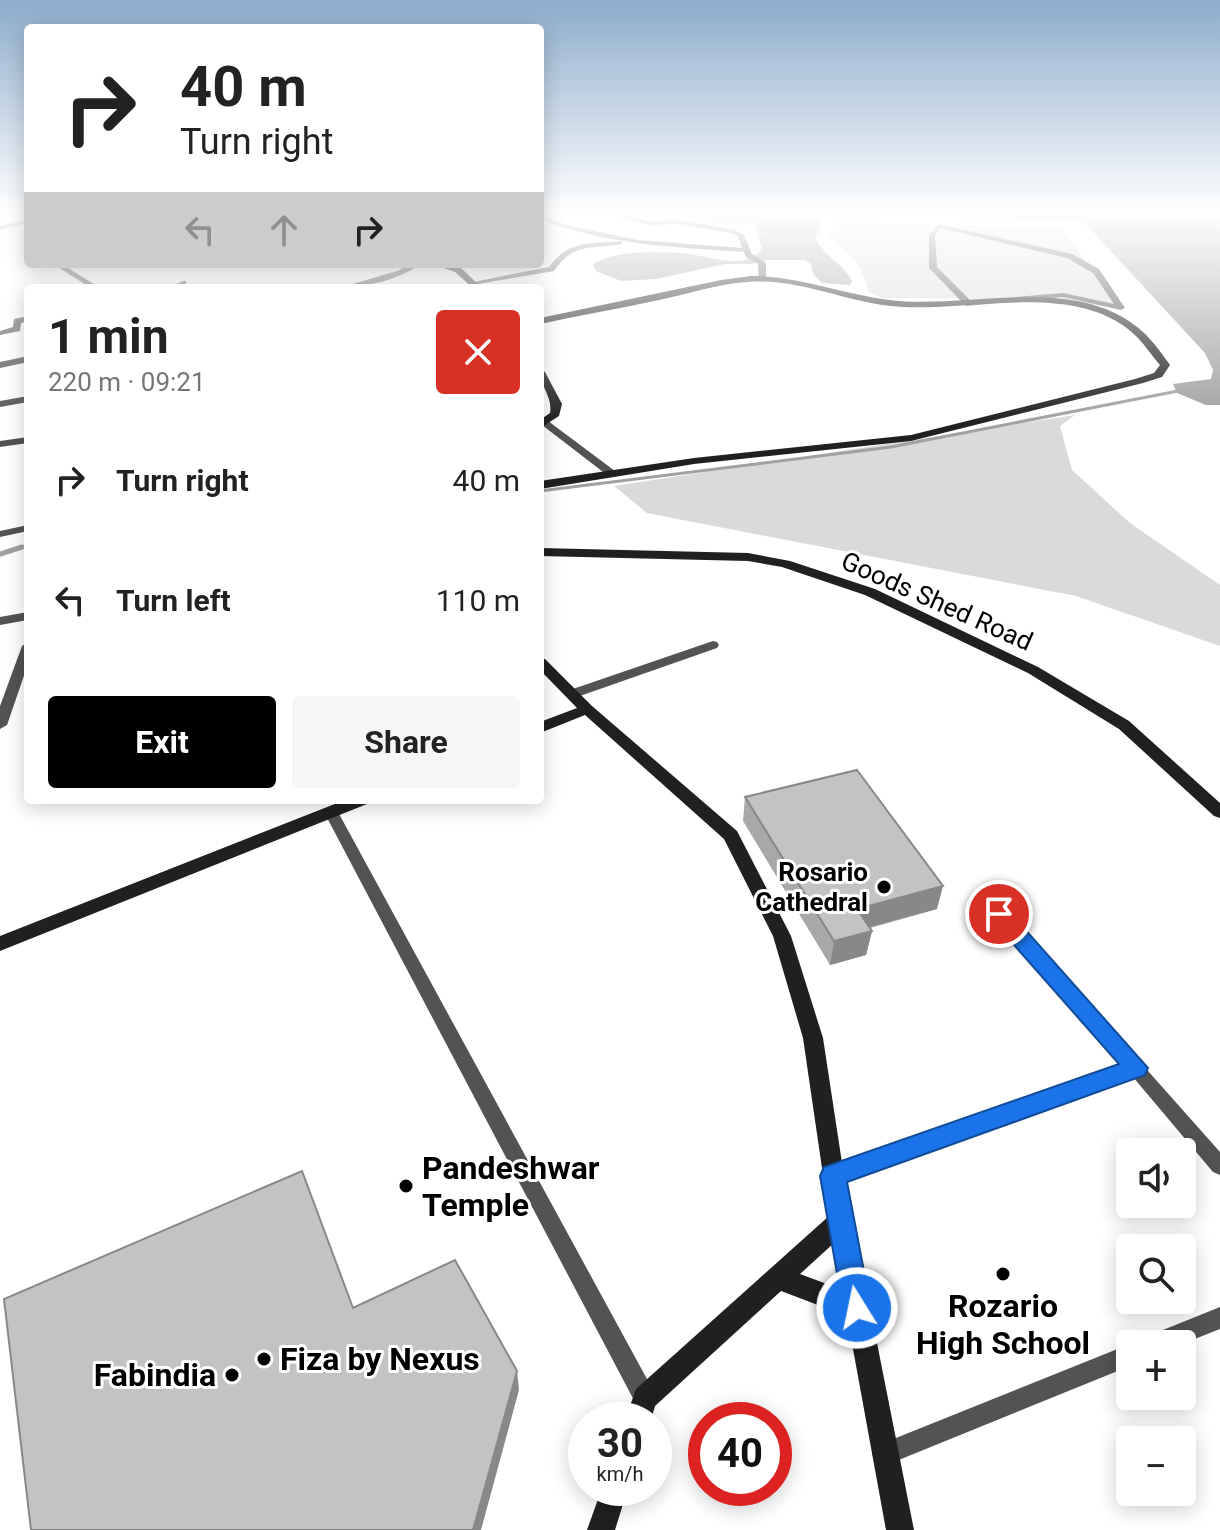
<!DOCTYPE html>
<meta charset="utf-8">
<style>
body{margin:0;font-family:Roboto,sans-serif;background:#f6f6f6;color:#222;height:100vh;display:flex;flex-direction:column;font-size:30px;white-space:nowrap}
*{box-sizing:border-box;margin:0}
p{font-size:26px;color:#767676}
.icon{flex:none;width:44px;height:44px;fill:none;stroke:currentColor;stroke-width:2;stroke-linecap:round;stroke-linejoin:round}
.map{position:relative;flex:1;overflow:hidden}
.drawer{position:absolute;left:24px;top:284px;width:520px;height:520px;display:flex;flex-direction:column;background:#fff;border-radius:8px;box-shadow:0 4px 20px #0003}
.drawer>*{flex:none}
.top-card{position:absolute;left:24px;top:24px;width:520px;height:244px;border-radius:8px;box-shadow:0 4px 20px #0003;background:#fff;color:#222;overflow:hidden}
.controls{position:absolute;left:1116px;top:1138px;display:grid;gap:16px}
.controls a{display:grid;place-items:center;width:80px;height:80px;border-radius:8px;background:#fff;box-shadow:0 4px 20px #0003;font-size:40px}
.speed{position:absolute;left:568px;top:1402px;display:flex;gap:16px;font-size:40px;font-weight:700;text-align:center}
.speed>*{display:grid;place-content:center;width:104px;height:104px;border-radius:50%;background:#fff;box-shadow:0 4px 20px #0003;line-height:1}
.speed small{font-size:20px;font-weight:400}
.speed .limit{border:12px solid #d22;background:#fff;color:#111}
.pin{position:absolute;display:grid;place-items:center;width:68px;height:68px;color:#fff;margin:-34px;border:4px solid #fff;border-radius:50%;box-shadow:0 2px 8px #0007}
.me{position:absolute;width:88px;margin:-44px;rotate:350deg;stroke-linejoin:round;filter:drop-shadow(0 0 6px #0008)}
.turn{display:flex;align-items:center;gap:28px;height:168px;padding:0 24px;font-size:36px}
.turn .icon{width:104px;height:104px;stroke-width:2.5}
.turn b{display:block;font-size:56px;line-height:68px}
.lanes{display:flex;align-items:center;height:76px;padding:0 24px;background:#0003;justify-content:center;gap:40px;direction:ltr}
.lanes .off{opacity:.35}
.round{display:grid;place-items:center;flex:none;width:84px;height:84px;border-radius:8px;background:#f6f6f6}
.headline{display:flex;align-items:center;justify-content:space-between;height:136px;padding:0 24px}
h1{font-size:48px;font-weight:700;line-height:60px}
.button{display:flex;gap:16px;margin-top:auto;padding:16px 24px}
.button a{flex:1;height:92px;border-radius:8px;background:#000;color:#fff;font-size:32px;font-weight:700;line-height:92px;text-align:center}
.button a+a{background:#f6f6f6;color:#222}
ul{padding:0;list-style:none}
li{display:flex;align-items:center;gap:24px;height:120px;padding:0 24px}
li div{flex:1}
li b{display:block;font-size:30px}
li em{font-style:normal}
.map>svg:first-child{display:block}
.green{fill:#dadada}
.water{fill:#a1a1a1}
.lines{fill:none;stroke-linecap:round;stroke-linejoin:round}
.stream-far1{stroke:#a1a1a1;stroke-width:3}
.stream{stroke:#a1a1a1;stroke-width:5}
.street{fill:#535353;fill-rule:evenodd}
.secondary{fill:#202020;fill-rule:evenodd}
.wall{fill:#a8a8a8}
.shaded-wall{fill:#888}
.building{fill:#c3c3c3;stroke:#888;stroke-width:2}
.route{fill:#1a73e8;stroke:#114b97;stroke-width:2}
.poi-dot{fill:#000;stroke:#fff;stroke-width:3}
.labels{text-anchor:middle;stroke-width:6;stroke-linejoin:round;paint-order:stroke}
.street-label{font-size:26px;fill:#000;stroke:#fff}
.poi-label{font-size:26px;font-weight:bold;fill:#000;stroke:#fff;text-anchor:end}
.near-poi-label{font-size:32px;font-weight:bold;fill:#000;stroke:#fff;text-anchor:start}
</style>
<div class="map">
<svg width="1220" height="1530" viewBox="0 0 1220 1530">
<rect width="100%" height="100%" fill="#fff"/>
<path class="green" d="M840,217L882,224L1049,227L1062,230L1121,308L1035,299L881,298L868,292C865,267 846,250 828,236Z
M1075,415L1060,426L1072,470L1130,523L1220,585V646L1076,596L647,513L614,486Z"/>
<path class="water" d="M655,210H1220V405H1206L1177,393L1173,384L1211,379L1213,370L1205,353L1083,221L824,212L818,216L823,225L815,237C822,255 843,263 852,281L850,285L822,283L813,274L811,264L804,260H767L751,264H725L656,279L621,281L596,271L593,264C617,250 652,252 679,253C704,253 745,274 762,248L754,223L717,224Z"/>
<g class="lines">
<path class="stream-far1" d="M540,491L891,447L1183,390
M16,549L28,545"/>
<path class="stream" d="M0,554L22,547"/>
<path class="street" d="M595,210H604L649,221L680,220L735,230L744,235L752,254L766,263V279L759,281L758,264L746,257L744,252C675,247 605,245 540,219V215L567,225L637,240L742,248L738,236L731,233L680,224L649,225Z
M28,219V223L0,230V226Z
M938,224L1072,254L1099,269L1125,308L1121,310L1063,297L966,306L929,268V236ZM940,228L1067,258L1093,273L1114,304L1063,293L971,301L937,267L935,236Z
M621,241L623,244C593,249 573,242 554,271L472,285L468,283L549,267C568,240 591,244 621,241Z
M53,264H62L100,288H91Z
M411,264H421C400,279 365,288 339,288L397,271Z
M183,281H186V285L178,288H168Z
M24,311H28V321L21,323L20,331L0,335V331L13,327L14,319L24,317Z
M28,356V362L0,368V362Z
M28,396V402L0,407V401Z
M542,421H548L615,471V475H607L542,425Z
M28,437V443L0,447V441Z
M28,525V531L0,537V531Z
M28,612V620L0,625V617Z
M713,641L717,642L719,645L717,648L577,697L572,698L565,694L567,691Z
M28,642V664L7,725L0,729V706L22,646Z
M331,807L338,812L653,1390L656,1398L653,1406L645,1409L637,1406L324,812Z
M999,908L1005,910L1220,1152V1175L1213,1172L1133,1077L833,1185L826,1182L823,1176L826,1170L1122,1065L993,918L991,914L993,910Z
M1220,1307V1329L1182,1344H1145L1148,1336Z
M1130,1344V1366L884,1466L876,1462L872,1454L876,1446Z"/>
<path class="secondary" d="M433,264L461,268L482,288H473L455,272Z
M751,276C798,276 842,294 889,300C968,310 1078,272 1143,332C1153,341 1162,354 1170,365L1162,377L1143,383L911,441L694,464L540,489V481L694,458L911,435L1135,379L1154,373L1160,365C1152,356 1145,345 1137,337C1078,278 965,314 891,306C843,301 797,278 748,282C717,284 688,294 659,300C619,309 580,315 540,324V318L721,280Z
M540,369L545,372L562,404L559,416L540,428V420L550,413C553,397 540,387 540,369Z
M540,548L748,553L790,561L875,589L1038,667L1129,721L1220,803V818L1214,816L1119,729L1028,673L865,595L782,567L748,561L540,556Z
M540,658L545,659L592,706L737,831L791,936L823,1038L844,1176L914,1530H886L847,1316L781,1291L655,1406L651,1420H625L636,1389L829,1216L803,1038L773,936L724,839L585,715L540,733V722L577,708L540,670ZM834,1243L843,1290L800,1274Z
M345,800H369L367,804L0,951V936Z
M602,1488H628L615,1530H587Z"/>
</g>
<path class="wall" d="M745,797L937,909L870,928L872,931L866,955L830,965L743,821Z"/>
<path class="shaded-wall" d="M943,886L937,909L852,932L857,909Z
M872,931L866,955L830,965L834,941Z
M517,1371L519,1390L481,1530H473Z"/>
<path class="building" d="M857,770L943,886L857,909L872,931L834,941L745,797Z
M302,1171L353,1308L455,1260L517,1371L473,1530H31L4,1299Z"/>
<linearGradient id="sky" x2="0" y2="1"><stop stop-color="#8baccc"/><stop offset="0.5" stop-color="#fff"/><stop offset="1" stop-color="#fff" stop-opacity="0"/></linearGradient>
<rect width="1220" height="424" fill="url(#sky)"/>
<path class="route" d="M999,906L1007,909L1148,1068L1145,1075L847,1182L871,1308L867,1318L857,1322L847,1318L843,1308L820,1176L824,1167L1119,1064L992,920L989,914L992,909Z"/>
<g class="poi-dot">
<circle cx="884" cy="887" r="8"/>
<circle cx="406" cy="1186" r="8"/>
<circle cx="1003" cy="1274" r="8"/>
<circle cx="264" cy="1359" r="8"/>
<circle cx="232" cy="1375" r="8"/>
</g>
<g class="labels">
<g class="street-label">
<text transform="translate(937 601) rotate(24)" y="9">Goods Shed Road</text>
</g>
<g class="poi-label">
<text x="868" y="881">Rosario<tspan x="868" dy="30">Cathedral</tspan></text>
</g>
<g class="near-poi-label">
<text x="422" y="1179">Pandeshwar<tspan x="422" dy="37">Temple</tspan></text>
<text x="1003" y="1317" text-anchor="middle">Rozario<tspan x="1003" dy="37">High School</tspan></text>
<text x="280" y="1370">Fiza by Nexus</text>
<text x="216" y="1386" text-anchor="end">Fabindia</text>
</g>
</g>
</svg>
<div class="controls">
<a><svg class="icon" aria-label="sound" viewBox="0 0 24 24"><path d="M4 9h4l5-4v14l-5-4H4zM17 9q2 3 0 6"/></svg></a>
<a><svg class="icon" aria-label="search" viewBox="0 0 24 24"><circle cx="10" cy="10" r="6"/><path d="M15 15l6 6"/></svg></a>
<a>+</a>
<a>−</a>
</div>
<div class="speed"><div>30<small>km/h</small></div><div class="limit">40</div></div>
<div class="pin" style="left:999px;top:914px;background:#d93025"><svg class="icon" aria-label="arrive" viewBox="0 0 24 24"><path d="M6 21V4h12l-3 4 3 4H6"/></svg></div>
<svg class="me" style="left:857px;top:1308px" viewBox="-20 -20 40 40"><circle r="17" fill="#1a73e8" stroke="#fff" stroke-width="3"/><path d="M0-11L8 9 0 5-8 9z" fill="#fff"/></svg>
<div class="top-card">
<div class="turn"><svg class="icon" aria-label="right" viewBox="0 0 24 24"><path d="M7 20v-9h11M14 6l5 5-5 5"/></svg><div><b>40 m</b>Turn right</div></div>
<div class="lanes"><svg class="icon off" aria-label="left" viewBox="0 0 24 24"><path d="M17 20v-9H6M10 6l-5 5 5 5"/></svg><svg class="icon off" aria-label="ahead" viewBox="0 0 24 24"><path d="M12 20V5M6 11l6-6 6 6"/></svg><svg class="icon" aria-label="right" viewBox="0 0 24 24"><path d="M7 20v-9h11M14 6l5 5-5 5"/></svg></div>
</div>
<section class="drawer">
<div class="headline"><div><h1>1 min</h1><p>220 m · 09:21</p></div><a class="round" style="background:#d93025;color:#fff"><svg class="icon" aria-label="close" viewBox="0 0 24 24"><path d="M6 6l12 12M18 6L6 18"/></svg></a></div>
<ul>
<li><svg class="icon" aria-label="right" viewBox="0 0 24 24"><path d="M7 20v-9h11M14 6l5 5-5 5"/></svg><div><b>Turn right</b></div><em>40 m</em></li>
<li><svg class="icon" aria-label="left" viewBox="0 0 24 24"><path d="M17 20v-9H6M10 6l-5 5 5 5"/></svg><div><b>Turn left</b></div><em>110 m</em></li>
</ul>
<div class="button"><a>Exit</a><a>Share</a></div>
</section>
</div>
